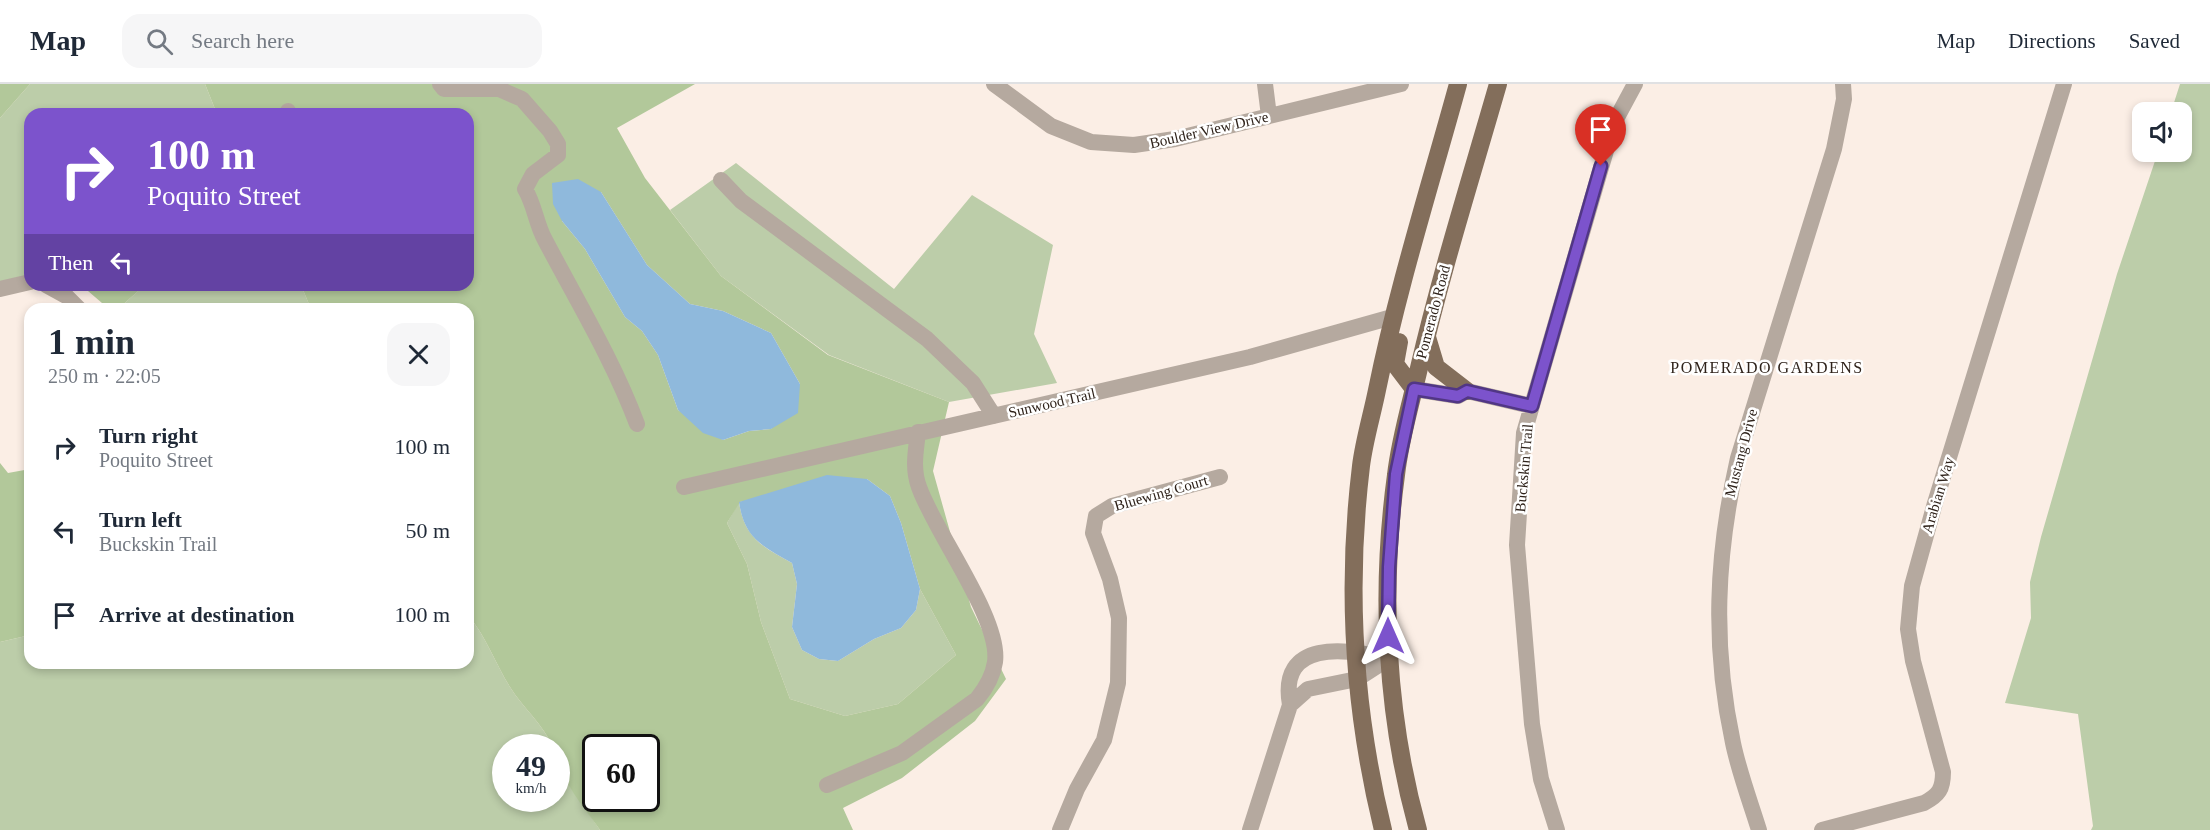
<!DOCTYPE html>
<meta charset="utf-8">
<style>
body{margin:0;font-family:"Times New Roman",serif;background:#f6f6f7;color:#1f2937;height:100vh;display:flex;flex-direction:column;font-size:22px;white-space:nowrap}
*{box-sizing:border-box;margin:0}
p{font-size:20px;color:#747a83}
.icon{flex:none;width:33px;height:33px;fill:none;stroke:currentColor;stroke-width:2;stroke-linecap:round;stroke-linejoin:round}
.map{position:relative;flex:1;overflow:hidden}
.drawer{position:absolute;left:24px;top:219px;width:450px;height:366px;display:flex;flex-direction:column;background:#fff;border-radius:18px;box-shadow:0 3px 9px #0003}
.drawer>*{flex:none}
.guide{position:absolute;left:24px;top:24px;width:450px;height:183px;border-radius:18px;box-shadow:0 3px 9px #0003;background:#7c53cc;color:#fff;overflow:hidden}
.buttons{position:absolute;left:2132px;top:18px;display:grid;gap:12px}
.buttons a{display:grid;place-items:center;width:60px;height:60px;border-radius:12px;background:#fff;box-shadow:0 3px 9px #0003;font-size:30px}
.speed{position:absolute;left:492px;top:650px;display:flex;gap:12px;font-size:30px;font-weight:700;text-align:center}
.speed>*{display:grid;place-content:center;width:78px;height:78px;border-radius:50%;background:#fff;box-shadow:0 3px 9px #0003;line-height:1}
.speed small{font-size:15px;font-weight:400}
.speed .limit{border:3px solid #111;border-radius:9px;background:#fff;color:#111}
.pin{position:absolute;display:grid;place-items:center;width:51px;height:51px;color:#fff;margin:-62px -26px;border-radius:50% 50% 50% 0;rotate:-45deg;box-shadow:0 0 6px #0007}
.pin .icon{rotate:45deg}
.me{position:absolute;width:66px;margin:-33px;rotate:0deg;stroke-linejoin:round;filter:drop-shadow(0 0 4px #0008)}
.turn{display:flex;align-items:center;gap:21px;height:126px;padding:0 24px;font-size:27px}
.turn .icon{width:78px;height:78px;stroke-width:2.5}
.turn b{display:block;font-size:42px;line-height:51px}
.then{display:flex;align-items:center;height:57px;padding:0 24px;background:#0003;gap:12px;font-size:22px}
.round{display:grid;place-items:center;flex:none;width:63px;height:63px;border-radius:18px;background:#f6f6f7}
.overview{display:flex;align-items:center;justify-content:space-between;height:102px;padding:0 24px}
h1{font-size:36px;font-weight:700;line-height:45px}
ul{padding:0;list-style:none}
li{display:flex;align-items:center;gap:18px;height:84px;padding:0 24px}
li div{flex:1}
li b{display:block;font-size:22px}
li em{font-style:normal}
header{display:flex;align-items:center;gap:36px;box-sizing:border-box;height:84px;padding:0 30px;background:#fff;border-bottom:2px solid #e0e1e3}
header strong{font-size:28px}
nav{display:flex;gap:33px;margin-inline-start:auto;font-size:21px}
.search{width:420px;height:54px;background:#f6f6f7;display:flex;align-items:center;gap:15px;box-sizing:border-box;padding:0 21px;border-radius:18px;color:#747a83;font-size:22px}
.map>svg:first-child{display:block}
.green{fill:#bccda9}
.forest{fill:#b2c89a;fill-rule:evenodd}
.water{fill:#8fb9dc}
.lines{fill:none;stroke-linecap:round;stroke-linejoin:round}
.minor{stroke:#b5a99f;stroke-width:16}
.major{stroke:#836e5b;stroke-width:18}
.route-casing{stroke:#513685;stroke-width:15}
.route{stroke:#7c53cc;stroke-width:10}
.labels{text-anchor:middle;stroke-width:5;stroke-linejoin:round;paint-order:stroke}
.street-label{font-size:15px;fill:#2e221a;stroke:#fff}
.neighbourhood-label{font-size:16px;letter-spacing:1.5px;fill:#2e221a;stroke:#fff}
</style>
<header>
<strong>Map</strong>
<div class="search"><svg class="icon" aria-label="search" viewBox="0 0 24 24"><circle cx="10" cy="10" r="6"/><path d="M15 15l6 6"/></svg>Search here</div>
<nav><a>Map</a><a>Directions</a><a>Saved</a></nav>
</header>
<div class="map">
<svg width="2210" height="746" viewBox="0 0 2210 746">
<rect width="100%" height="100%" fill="#fbeee5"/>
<path class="green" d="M30,0H205L217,30H30V196L0,202V34Z
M2180,0H2210V746H2091L2093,742L2078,630L2005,619L2031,534L2030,498L2041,453L2117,190L2158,68H2181V28H2171Z
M736,79L894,205L972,111L1053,161L1034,250L1057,299L949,318L829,271L721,192L670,126Z
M145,201H301L311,225H118Z
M739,418C744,453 762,463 792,479L797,500L792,543L802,566L819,575L838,577L874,555L901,544L916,526L920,505L956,571L898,620L845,632L790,615L761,538L747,480L727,439Z
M468,531C486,552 495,579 510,603C523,624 543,640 553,663H506V714H556L557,671L571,704L600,746H0V558L30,551V579H468Z"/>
<path class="forest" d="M0,0H30L0,34Z
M205,0H695L617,44L645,94L721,192L828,271L949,318L933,387L971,523L1006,595L975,637L902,694L843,724L853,746H600C584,723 557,693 556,663H553C543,640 523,624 510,603C495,579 486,552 468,531V225H311L301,201H468V30H217ZM601,108L647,181L690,220L723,227L771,249L800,300L771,345L749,347L723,356L678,326L658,271L642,247L625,233L585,165L562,137ZM867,395L890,412L901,439L920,505L956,571L898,620L845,632L790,615L761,538L747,480L727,439L740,418ZM596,663H646V714H596Z
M81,201H145L118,225H109Z
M0,379L8,389L30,385V551L0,558Z"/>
<path class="water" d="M578,95L601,108L647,181L690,220L723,227L771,249L800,300L798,329L771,345L749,347L723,356L703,349L678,326L658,271L642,247L625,233L585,165L562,137L553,120L552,99Z
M827,391L867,395L890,412L901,439L920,505L916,526L901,544L874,555L838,577L819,575L802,566L792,543L797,500L792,479C762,462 744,454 739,418Z"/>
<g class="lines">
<path class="minor" d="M440,0L444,5H499L522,15L550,47L558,60V71L533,90L525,105C535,122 536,140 545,156C577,217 613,276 637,340
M994,0L1051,42L1091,58L1134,61L1175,55L1401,0
M1265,0L1269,32
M288,27L289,30
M721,96L741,117L927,255L973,299L994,332
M46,201L66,212L79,225
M0,205L30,198
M1414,305L1458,312L1467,307L1531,322
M684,403L1250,273L1392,233
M1290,621L1308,605L1357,595L1388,575
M827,701L902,669L977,615C986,604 993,592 995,578C1001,535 935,449 919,403C912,384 916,367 918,348
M1060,746L1077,705L1104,656L1118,599L1119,534L1110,495L1093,449L1096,432L1112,422L1220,393
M1250,746L1290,621C1278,555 1346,564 1388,575
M1557,746L1541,695L1532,640L1517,461L1524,349L1614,39L1635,0
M1759,746C1750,717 1739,688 1733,659C1712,561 1716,471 1738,374L1834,65L1844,15L1843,0
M1822,746L1924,719C1939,711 1943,705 1943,688L1913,577L1908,545L1912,502L1935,419L2064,0"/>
<path class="major" d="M1427,253L1436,283L1467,307
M1399,258L1395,280L1414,305
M1383,746C1353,624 1346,506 1361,382C1364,357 1372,331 1377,306C1398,203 1430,102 1458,0
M1418,746C1386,631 1380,509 1396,391C1400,355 1411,319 1419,284C1441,189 1471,94 1498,0"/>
</g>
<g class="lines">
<g class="route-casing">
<path id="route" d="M1388,552L1389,483L1396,390L1414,305L1458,312L1467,307L1532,322L1601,82"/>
</g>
<use href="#route" class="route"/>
</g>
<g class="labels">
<g class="street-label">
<text transform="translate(1209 46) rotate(-13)" y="5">Boulder View Drive</text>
<text transform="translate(1433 228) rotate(-75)" y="5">Pomerado Road</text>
<text transform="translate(1052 319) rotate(-13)" y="5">Sunwood Trail</text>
<text transform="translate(1741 369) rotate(-75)" y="5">Mustang Drive</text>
<text transform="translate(1524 384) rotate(-85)" y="5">Buckskin Trail</text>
<text transform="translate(1161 409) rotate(-16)" y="5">Bluewing Court</text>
<text transform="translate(1938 411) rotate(-73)" y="5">Arabian Way</text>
</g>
<g class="neighbourhood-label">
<text x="1767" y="289">POMERADO GARDENS</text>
</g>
</g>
</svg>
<div class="buttons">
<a><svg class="icon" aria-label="sound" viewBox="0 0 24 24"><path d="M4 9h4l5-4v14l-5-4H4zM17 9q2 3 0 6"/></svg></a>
</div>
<div class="speed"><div>49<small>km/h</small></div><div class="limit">60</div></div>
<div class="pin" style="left:1601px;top:82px;background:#d93025"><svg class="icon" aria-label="arrive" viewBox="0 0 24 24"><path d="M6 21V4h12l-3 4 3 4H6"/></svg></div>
<svg class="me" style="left:1388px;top:552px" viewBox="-20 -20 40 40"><path d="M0-17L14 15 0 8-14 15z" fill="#7c53cc" stroke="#fff" stroke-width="4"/></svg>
<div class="guide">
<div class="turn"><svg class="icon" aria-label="right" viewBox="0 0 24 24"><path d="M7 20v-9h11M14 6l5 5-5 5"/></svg><div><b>100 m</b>Poquito Street</div></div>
<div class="then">Then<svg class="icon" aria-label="left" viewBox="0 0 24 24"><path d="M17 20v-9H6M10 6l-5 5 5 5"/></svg></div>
</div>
<section class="drawer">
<div class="overview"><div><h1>1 min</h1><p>250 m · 22:05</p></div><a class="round"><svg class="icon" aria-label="close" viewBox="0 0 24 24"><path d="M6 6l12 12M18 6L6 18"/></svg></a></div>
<ul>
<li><svg class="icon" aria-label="right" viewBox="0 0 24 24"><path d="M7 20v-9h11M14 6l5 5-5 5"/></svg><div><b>Turn right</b><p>Poquito Street</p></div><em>100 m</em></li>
<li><svg class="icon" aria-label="left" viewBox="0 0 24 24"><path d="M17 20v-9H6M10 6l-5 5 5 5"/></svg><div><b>Turn left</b><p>Buckskin Trail</p></div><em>50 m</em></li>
<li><svg class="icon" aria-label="arrive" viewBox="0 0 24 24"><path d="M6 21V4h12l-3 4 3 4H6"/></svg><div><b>Arrive at destination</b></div><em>100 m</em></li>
</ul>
</section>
</div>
